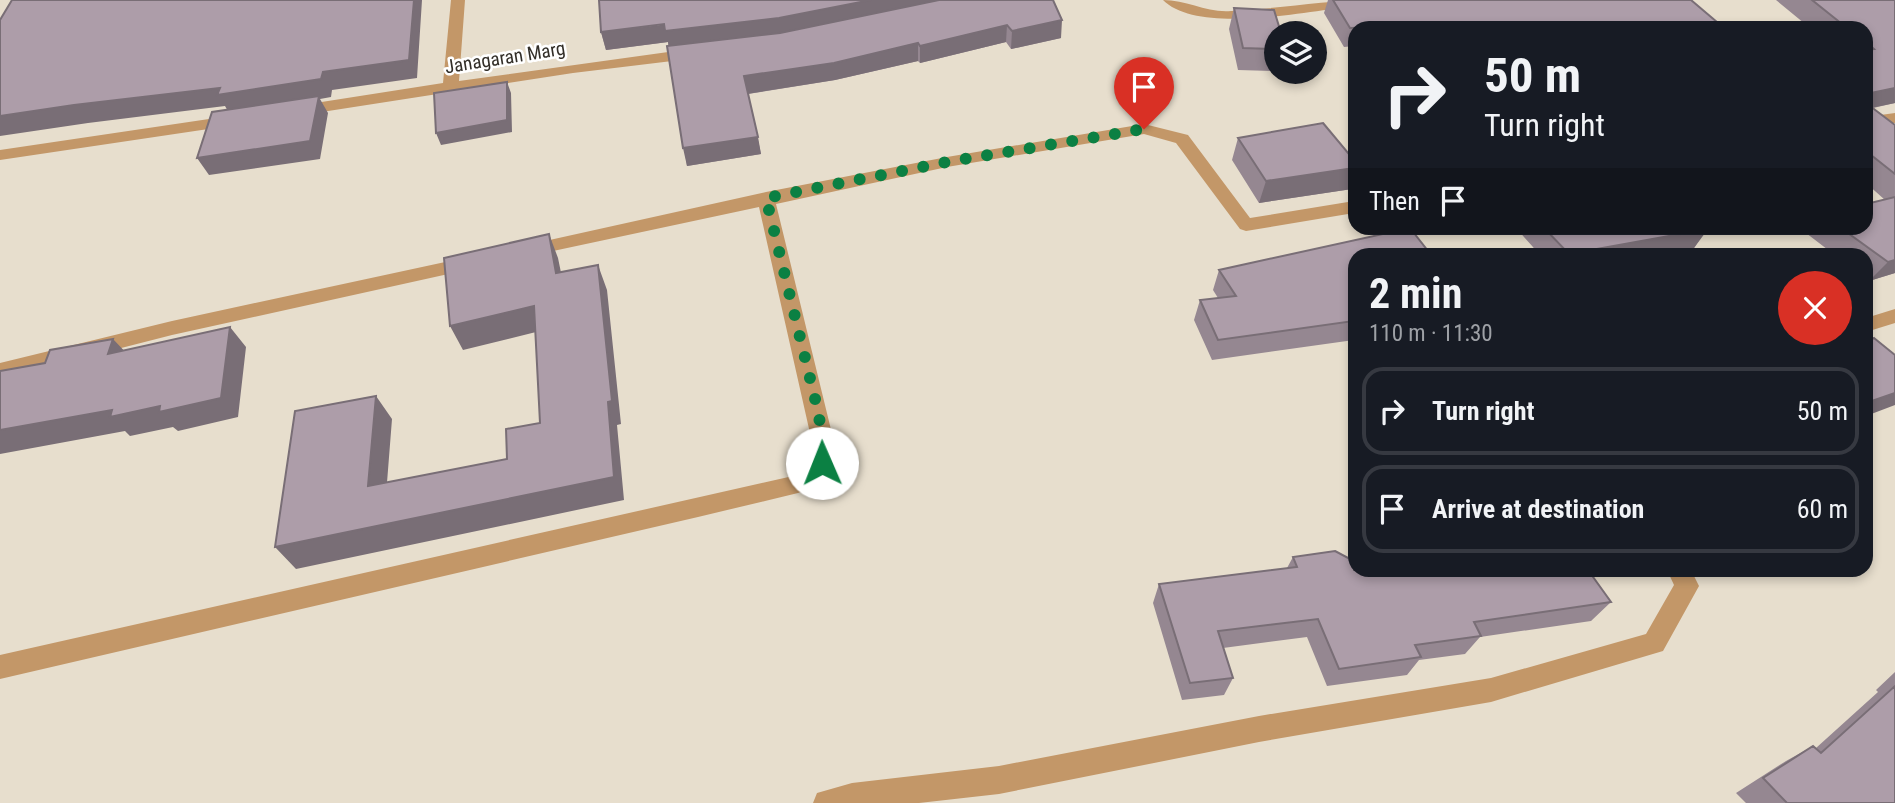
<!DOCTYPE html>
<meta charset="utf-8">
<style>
body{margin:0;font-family:"Roboto Condensed",sans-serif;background:#242831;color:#f1f3f6;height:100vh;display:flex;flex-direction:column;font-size:26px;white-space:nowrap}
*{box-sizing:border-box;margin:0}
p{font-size:23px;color:#9ea1a6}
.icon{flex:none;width:38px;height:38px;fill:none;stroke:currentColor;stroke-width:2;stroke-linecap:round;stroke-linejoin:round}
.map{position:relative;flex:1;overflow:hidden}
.sheet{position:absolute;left:1348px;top:248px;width:525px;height:329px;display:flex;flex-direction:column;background:#171b24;border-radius:21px;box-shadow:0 4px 10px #0003}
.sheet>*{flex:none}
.guide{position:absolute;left:1348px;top:21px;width:525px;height:214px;border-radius:21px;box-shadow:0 4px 10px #0003;background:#171b24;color:#f1f3f6;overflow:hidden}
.tools{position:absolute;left:1264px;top:21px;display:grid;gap:14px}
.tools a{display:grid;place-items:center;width:63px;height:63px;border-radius:50%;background:#171b24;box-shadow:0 4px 10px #0003;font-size:35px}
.pin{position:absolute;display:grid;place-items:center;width:60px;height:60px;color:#fff;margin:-72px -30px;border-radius:50% 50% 50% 0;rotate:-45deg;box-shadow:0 0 7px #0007}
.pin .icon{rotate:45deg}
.me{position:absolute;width:77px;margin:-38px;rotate:359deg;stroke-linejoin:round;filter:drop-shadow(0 0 5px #0008)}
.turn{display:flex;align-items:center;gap:24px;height:147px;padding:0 21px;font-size:32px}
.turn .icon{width:91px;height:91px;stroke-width:2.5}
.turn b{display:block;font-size:49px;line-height:60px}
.then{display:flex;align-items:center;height:66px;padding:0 21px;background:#0003;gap:14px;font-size:26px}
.round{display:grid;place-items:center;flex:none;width:74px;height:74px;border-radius:37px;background:#242831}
.summary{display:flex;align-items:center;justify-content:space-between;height:119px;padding:0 21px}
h1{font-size:42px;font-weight:700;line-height:52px}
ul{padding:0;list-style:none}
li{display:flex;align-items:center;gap:21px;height:88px;margin:0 14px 10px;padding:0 7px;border:4px solid #363941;border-radius:21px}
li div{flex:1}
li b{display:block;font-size:26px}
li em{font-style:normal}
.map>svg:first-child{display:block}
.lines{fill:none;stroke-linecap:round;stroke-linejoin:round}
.minor{fill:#c39768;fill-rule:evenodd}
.wall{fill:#958791}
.shaded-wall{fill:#796e76}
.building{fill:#ad9da9;stroke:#796e76;stroke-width:2}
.route{stroke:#0b8043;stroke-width:12;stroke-dasharray:0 21.6}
.labels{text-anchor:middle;stroke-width:5;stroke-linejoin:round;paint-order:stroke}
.far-street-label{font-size:19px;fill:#322e28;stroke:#fff}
</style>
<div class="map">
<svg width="1895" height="803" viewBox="0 0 1895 803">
<rect width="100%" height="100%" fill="#e7decd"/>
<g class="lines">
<path class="minor" d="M451,0H465L459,81L697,48L705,53L697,58L573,73L296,116L290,114L288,111L290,108L296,106L443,83Z
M1163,0C1187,0 1207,13 1231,11C1279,9 1325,0 1372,0L1365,4C1317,10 1198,36 1163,0Z
M1895,113V123L1866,127V117Z
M236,115L244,120L242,124L0,160V150Z
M1144,124L1188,135L1250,218L1354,201V213L1246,231L1240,229L1176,143L1144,134L947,167L776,204L834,442C832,467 822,485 798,493L698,517L0,679V655L793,476L809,462L812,442L759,207L525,257L518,255L516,251L518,247L766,192L947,157Z
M473,256L480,257L482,262L480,267L172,335L0,379V363L172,321Z
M1895,309V323L1866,332V318Z
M1667,570H1691L1699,586L1663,651L1491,702L1259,742L999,794L919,803H813L817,793L852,783L999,766L1259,716L1491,678L1646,634L1674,585Z"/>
</g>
<path class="wall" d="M1053,0L1061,38L1011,49L1006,42L920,63L918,61L835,80L748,94L761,154L687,166L668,42L606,50L601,32Z
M1317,0H1691L1724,28H1354V46L1344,47L1324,13L1328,0Z
M1776,0H1895V103L1873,108L1895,125V273L1869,281L1866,278V256H1836L1806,233L1811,228H1866L1885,200L1866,183V28H1810Z
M1234,8L1276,33V71L1238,70L1229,29Z
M1238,138L1354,160V183L1352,189L1259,203L1232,160Z
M1516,228H1707L1694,248L1655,256H1541Z
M1354,256V340L1212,360L1194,320L1200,300L1218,298L1213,290L1219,270Z
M1293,557L1348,558L1592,576L1611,602L1591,621L1480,637L1465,654L1419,660L1407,675L1327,686L1307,637L1223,648L1233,678L1224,695L1182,700L1153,603L1159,584L1287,568Z
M1895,672V803H1746L1736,793L1786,761L1813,746L1816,748L1878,692L1876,690Z"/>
<path class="shaded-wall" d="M414,0H422L417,78L332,90L331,97L320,99L328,113L320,159L209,175L197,158L229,113L225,106L88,123L0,136V116L74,105L323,72Z
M871,0H962L782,35L669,49L668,42L606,50L601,32Z
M1062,20L1061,38L1011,49L1012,31Z
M1007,25L1006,42L920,63V46Z
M918,43V61L835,80L747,94L744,76Z
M507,82L511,93L512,132L441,145L436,133Z
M1895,88V103L1866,109V94Z
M758,137L761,154L687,166L683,148Z
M1354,168V183L1352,189L1259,203L1266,181Z
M1708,229L1694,248L1655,256H1568L1569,254Z
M549,234L558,258L566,297L556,273Z
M1895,260V273L1869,281L1888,262Z
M598,265L607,290L621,424L617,425L624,500L296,569L275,547L614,477Z
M534,306L544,330L463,350L450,326Z
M230,327L246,347L238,417L178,431L173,427L130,436L125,431L0,454V430L112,410L160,406Z
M113,339L132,359L108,354Z
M1895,393V405L1866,416V403Z
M376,396L392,419L385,508L368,486Z
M1579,570H1607L1566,584Z"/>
<path class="building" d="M12,0H414L409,60L323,72L321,79L217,95L220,88L74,105L0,116V20Z
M599,0H871L779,18L665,31L664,24L601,32Z
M939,0H1053L1062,20L1012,31L1007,25L920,46L918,43L834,63L744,76L758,137L683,148L667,46L780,33Z
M1333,0H1691L1724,28H1382V27L1350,28Z
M1812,0H1895V88L1866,94V50L1874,49L1866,42V28H1847Z
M1234,8L1274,10L1281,33H1276V49L1243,48Z
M507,82V120L436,133L434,93Z
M319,96L310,141L197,158L212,112Z
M1866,103L1895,125V174L1866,151Z
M1323,123L1354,160V168L1266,181L1238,138Z
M1895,197V260L1888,262L1841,228H1866V204Z
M1410,228L1432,256H1354V321L1218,340L1200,300L1236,296L1219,270Z
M1544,228H1707L1708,229L1569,254Z
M549,234L556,273L598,265L612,401L608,402L614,477L275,547L295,411L376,396L368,486L507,459L506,429L540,423L534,306L450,326L444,258Z
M230,327L221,398L159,412L160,406L110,417L112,410L0,430V371L45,363L50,350L113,339L108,354Z
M1874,338L1895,355V393L1866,403V342Z
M1335,551L1348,558L1354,557V570H1588L1611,602L1474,622L1481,636L1415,645L1421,657L1339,669L1318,619L1218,631L1233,678L1190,683L1159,584L1297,567L1293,557Z
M1895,686V803H1787L1763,778L1813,746L1821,753Z"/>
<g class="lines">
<path class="route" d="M822,463L823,442L818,411L766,198L947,162L1144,129"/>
</g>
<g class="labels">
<g class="far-street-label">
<text transform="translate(505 57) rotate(-9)" y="7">Janagaran Marg</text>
</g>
</g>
</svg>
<div class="tools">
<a><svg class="icon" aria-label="layers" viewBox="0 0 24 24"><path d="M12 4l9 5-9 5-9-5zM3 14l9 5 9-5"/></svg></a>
</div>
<div class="pin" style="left:1144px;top:129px;background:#d93025"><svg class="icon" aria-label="arrive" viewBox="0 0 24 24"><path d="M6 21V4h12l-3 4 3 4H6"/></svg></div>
<svg class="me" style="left:822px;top:463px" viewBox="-20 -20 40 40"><circle r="19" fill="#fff"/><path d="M0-13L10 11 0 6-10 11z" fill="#0b8043"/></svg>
<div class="guide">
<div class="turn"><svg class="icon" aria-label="right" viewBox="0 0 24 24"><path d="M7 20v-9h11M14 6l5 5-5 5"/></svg><div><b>50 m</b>Turn right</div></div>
<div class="then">Then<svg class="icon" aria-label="arrive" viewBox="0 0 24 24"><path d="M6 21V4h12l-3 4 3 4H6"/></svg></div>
</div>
<section class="sheet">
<div class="summary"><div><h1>2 min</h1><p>110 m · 11:30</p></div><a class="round" style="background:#d93025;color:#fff"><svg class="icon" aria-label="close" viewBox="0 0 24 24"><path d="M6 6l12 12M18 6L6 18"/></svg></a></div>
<ul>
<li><svg class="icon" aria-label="right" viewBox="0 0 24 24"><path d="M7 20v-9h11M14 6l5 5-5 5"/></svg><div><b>Turn right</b></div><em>50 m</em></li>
<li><svg class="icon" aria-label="arrive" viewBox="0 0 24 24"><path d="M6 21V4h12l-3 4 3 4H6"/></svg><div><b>Arrive at destination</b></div><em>60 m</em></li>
</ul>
</section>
</div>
